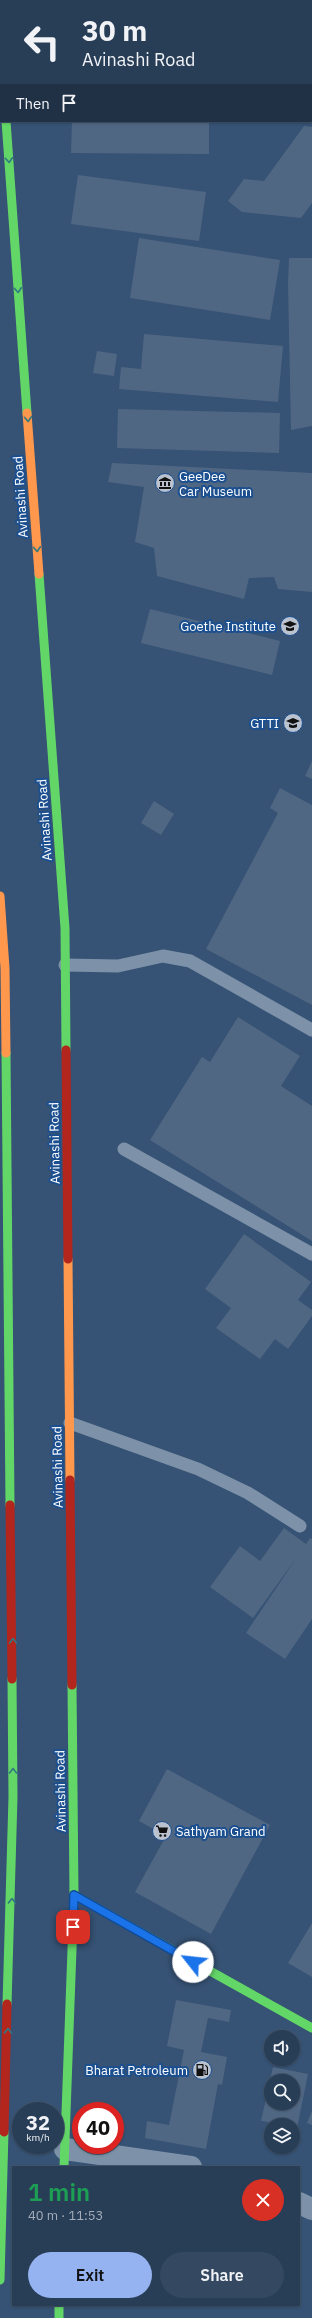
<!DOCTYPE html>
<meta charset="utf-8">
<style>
body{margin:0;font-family:"IBM Plex Sans",sans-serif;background:#344961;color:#f1f3f6;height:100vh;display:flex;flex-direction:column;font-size:15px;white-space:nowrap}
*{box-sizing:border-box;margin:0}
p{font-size:13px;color:#a5aeba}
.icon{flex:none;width:22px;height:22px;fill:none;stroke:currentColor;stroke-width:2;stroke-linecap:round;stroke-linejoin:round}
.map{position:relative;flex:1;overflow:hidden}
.details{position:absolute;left:12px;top:2166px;width:288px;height:140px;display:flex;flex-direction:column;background:#283e57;border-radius:0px;box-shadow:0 1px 3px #0004,0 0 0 1px #44576d}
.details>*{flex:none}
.banner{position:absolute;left:0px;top:0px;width:312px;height:122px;box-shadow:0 1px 3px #0004,0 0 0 1px #44576d;background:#283e57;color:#f1f3f6;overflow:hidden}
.controls{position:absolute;left:264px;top:2030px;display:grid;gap:8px}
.controls a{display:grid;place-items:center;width:36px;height:36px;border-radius:50%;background:#283e57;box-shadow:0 1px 3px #0004,0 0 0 1px #44576d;font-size:20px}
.speed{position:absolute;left:12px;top:2102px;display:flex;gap:8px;font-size:20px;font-weight:700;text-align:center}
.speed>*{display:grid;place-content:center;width:52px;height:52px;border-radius:50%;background:#283e57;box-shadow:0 1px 3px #0004,0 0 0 1px #44576d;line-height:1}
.speed small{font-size:10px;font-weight:400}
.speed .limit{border:6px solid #d22;background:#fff;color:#111}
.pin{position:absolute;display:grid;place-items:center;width:34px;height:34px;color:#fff;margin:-17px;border-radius:8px;box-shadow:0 2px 6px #0006}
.me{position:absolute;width:44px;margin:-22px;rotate:299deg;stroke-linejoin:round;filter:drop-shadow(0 0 3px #0008)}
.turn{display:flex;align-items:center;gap:14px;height:84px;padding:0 16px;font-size:18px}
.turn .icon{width:52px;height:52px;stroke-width:2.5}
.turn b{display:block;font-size:28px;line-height:34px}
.then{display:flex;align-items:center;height:38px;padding:0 16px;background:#0003;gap:8px;font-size:15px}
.round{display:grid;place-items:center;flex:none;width:42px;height:42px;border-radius:21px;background:#344961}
.headline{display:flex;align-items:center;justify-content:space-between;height:68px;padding:0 16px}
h1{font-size:24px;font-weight:600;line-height:30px;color:#1e9e55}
.action{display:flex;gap:8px;margin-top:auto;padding:8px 16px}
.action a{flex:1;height:46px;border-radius:24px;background:#95b2f1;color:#111;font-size:16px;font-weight:600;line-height:46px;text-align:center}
.action a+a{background:#344961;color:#f1f3f6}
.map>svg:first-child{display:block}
.building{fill:#506783;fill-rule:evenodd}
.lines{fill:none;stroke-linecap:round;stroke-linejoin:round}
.lane{stroke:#7d92a8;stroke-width:13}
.street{stroke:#7d92a8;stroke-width:22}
.fast{stroke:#63d668;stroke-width:9}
.slow{stroke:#ff974d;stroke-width:9}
.jam{stroke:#b3261e;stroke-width:9}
.oneway{stroke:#317883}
.route-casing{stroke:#114b97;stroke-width:10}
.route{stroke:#1a73e8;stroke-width:7}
.labels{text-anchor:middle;stroke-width:4;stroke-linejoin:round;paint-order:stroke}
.poi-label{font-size:13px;fill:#fff;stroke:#1b4f8f;text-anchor:end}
.street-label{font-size:13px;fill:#fff;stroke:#1b4f8f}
</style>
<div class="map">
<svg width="312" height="2318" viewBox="0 0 312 2318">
<rect width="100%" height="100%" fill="#365274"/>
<path class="building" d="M72,121H209V154L71,153Z
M304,126L312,127V203L301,218L242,212L228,201L244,179L264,181Z
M78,175L206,192L199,241L71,224Z
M139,238L280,260L270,320L130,298Z
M289,258H312V426L291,430L288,283Z
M144,334L283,346L278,402L119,389L121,367L141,369Z
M97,351L117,354L114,376L93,373Z
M118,409L280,413L279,453L117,448Z
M112,463L312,473V592L278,589L274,577L249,578L244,599L157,576L154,548L135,542L144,487L108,482Z
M150,609L280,641L272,675L141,643Z
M312,761V779L305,776Z
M280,788L312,805V1005L206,949L278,813L270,808Z
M154,801L174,814L161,835L141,823Z
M238,1017L300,1056L281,1086L312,1106V1241L150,1140L202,1057L210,1062Z
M244,1234L311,1282L298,1300L312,1310V1316L288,1349L275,1339L260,1359L216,1328L231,1308L205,1289Z
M284,1528L306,1544L310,1538L312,1539V1619L285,1659L246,1633L297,1557L253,1618L210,1587L240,1546L260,1561Z
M167,1769L270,1825L211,1934L135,1892L166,1836L139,1821Z
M312,1923V1977L288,1963Z
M176,2000L231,2010L229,2022L208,2018L201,2052L227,2057L222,2085L218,2084L206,2149L145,2138L147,2121L169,2125L184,2050L167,2046Z
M273,2067L308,2074L297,2128L293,2127V2125L261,2121ZM271,2081H293V2103H271Z
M312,2111V2125L307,2123Z"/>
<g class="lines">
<path class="lane" d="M65,965L118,966L163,956L190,961L312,1030
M124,1149L312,1254
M70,1423L198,1469L248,1493L300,1526"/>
<path class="street" d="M65,2149L191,2167
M299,2203L312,2209"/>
<path class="fast" d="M0,34L1,48
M6,121L27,413
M39,574L65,928L66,1050
M6,1053L10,1505
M74,1895L312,2028
M7,2004L13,1797L12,1679
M64,2167L74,1895L72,1685
M0,2280L4,2132
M59,2305V2318"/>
<path class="slow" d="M27,413L39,574
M0,896L5,968L6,1053
M68,1259L70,1480"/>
<path class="jam" d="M66,1050L68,1259
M70,1480L72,1685
M10,1505L12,1679
M4,2132L7,2004"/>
</g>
<defs><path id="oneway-chevron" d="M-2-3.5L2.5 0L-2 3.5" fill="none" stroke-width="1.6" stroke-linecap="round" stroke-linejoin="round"/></defs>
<g class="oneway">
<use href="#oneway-chevron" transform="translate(9 160) rotate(86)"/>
<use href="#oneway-chevron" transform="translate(18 290) rotate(86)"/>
<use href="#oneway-chevron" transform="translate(28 419) rotate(86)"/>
<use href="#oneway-chevron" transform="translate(37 549) rotate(86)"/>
<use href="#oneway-chevron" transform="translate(13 1641) rotate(-91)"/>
<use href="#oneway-chevron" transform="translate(13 1771) rotate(-90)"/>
<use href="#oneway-chevron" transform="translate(12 1901) rotate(-88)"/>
<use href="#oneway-chevron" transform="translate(8 2031) rotate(-88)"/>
</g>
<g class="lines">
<g class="route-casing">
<path id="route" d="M73,1927L74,1895L193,1962"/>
</g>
<use href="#route" class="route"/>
</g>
<defs>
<g id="museum-disc" transform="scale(1)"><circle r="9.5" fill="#b9c2ce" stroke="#1b4f8f"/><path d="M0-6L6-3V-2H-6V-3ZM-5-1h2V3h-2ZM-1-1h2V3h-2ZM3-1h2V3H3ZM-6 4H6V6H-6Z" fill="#111"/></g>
<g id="university-disc" transform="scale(1)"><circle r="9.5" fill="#b9c2ce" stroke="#1b4f8f"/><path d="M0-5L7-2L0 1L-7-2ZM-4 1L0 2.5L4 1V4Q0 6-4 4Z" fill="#111"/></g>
<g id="supermarket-disc" transform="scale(1)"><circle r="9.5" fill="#b9c2ce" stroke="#1b4f8f"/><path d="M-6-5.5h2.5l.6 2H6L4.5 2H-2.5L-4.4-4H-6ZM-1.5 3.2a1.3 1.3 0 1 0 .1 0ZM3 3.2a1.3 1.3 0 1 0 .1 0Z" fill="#111"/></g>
<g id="fuel-disc" transform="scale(1)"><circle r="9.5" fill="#b9c2ce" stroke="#1b4f8f"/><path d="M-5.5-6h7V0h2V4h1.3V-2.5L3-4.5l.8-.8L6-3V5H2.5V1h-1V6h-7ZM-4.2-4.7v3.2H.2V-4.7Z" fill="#111"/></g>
</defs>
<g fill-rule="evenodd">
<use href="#museum-disc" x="165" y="483"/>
<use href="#university-disc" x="290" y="626"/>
<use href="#university-disc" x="293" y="723"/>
<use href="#supermarket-disc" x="162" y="1831"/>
<use href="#fuel-disc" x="202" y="2070"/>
</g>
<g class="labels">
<g class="poi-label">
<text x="179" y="481" text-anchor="start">GeeDee<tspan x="179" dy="15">Car Museum</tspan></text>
<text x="276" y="631">Goethe Institute</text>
<text x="279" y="728">GTTI</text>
<text x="176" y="1836" text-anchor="start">Sathyam Grand</text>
<text x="188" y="2075">Bharat Petroleum</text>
</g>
<g class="street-label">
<text transform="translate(20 497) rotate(-94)" y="5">Avinashi Road</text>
<text transform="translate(44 820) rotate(-94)" y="5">Avinashi Road</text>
<text transform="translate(54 1143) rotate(-91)" y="5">Avinashi Road</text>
<text transform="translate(57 1467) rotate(-91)" y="5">Avinashi Road</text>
<text transform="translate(60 1791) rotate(-91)" y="5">Avinashi Road</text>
</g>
</g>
</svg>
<div class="controls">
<a><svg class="icon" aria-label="sound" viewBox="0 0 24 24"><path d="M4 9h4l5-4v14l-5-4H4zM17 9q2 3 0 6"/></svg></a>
<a><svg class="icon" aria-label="search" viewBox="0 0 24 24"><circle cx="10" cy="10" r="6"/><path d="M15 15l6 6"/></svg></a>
<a><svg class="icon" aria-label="layers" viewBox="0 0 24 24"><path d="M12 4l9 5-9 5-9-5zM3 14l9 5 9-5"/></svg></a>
</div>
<div class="speed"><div>32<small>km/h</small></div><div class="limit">40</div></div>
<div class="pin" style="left:73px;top:1927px;background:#d93025"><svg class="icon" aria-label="arrive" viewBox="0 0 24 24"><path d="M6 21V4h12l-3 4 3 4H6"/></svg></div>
<svg class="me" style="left:193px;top:1962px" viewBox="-20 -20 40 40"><circle r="19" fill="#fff"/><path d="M0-13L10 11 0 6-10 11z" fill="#1a73e8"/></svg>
<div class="banner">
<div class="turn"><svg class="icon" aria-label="left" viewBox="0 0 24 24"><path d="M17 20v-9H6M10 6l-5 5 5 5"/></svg><div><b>30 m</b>Avinashi Road</div></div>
<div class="then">Then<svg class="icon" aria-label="arrive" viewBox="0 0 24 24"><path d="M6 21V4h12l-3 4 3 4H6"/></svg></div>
</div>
<section class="details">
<div class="headline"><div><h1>1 min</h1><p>40 m · 11:53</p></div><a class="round" style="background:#d93025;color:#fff"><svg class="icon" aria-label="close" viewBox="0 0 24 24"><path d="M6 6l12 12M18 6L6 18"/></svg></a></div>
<div class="action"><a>Exit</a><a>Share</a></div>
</section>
</div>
